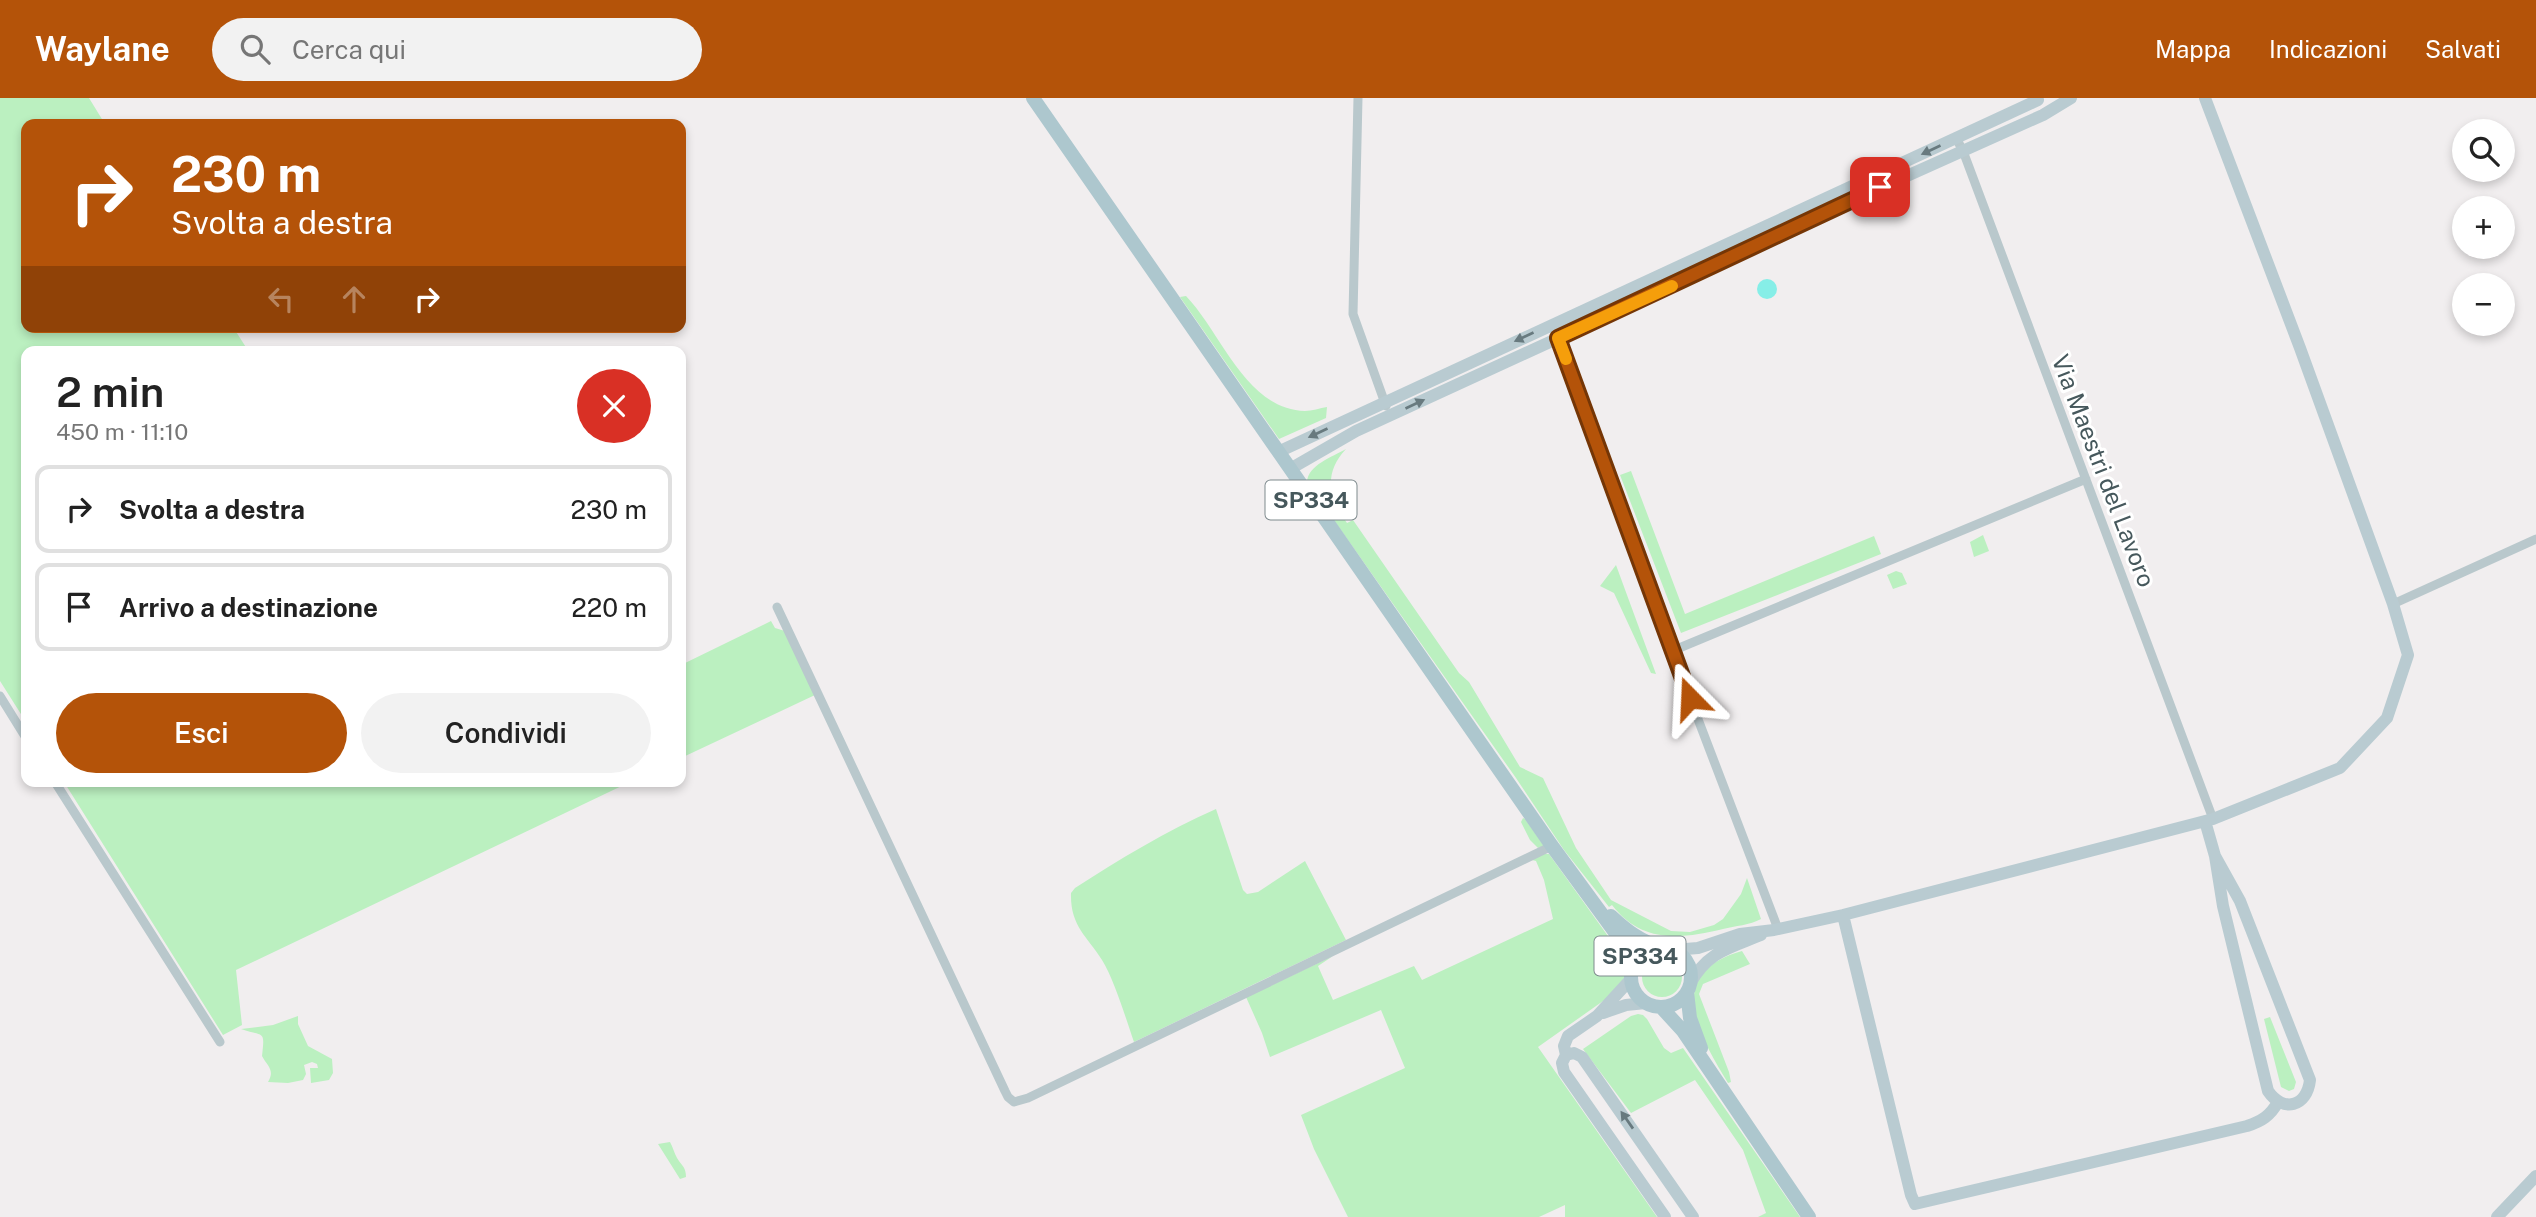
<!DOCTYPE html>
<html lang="it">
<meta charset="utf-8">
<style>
body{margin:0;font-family:"Public Sans",sans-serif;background:#f2f2f2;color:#222;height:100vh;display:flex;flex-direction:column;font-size:26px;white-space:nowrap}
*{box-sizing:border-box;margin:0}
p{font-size:23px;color:#767676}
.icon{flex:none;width:38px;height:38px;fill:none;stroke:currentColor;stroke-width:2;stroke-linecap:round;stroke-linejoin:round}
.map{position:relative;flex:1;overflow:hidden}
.details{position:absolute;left:21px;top:248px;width:665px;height:441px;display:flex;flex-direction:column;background:#fff;border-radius:14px;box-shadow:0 4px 10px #0003}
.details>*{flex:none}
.guide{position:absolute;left:21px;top:21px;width:665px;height:214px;border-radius:14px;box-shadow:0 4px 10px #0003;background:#b45309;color:#fff;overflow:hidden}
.tools{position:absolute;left:2452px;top:21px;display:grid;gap:14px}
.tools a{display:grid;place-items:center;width:63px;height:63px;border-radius:50%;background:#fff;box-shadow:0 4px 10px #0003;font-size:35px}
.pin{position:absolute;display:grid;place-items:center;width:60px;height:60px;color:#fff;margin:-30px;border-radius:14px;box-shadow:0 4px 10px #0006}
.me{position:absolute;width:77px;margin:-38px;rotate:339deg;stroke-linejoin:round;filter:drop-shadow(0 0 5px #0008)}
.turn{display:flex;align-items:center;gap:24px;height:147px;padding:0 35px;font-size:32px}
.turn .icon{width:91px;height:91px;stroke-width:2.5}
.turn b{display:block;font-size:49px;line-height:60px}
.lanes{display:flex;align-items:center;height:66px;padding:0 35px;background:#0003;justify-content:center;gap:35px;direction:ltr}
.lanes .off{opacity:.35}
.round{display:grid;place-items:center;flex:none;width:74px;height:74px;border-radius:37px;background:#f2f2f2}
.overview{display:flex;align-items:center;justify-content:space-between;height:119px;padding:0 35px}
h1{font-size:42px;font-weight:600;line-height:52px}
.action{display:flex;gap:14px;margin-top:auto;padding:14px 35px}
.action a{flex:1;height:80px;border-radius:42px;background:#b45309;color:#fff;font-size:28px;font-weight:600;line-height:80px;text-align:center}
.action a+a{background:#f2f2f2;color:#222}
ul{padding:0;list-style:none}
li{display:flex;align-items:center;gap:21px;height:88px;margin:0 14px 10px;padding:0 21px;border:4px solid #e0e0e0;border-radius:14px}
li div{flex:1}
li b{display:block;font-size:26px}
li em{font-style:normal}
header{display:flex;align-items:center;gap:42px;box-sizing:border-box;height:98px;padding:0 35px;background:#b45309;color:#fff}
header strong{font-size:33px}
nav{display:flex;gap:38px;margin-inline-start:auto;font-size:24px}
.search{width:490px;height:63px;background:#f2f2f2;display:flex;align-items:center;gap:18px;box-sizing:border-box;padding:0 24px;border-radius:38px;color:#767676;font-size:26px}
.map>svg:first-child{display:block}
.green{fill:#bbf0c0}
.water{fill:#86eee7}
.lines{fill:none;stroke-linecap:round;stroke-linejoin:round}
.street{stroke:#b9c8cc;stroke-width:9}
.secondary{stroke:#b9cbd1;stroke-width:12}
.primary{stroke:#adc7ce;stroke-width:14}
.oneway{fill:#687a7f}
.route-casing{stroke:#753606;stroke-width:18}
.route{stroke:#b45309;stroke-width:12}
.slow{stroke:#f59e0b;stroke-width:12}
.labels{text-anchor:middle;stroke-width:6;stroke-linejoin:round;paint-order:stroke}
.shield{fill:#fff;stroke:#7e8a8d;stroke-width:2}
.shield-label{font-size:23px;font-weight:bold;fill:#46585c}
.street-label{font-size:24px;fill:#46585c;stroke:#fff}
</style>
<header>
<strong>Waylane</strong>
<div class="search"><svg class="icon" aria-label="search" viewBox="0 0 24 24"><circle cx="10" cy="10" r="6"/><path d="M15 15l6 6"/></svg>Cerca qui</div>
<nav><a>Mappa</a><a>Indicazioni</a><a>Salvati</a></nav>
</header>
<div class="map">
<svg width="2536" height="1119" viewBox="0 0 2536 1119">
<rect width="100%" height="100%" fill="#f1eeef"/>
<path class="green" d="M0,0H89L105,26H26V229H233L249,254H26V624L0,583Z
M1186,198C1221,234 1246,312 1305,313C1312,313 1320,310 1327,309L1326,320L1279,341L1180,199Z
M1346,351C1322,377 1330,400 1347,425L1353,422L1459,575L1469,584L1520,669L1543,680L1576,750L1611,802L1671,833L1690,834L1714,827L1723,821L1741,796L1747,780L1761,821C1750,827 1735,828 1723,831C1681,841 1642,846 1612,807L1609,809L1564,752L1516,680L1307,384C1308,367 1332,359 1346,351Z
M1631,373L1685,516L1874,438L1881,456L1681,535L1620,377Z
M1983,437L1989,453L1974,459L1970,444Z
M1616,467L1656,576L1651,575L1614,495L1600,488Z
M1896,473L1902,475L1907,486L1893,491L1887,477Z
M771,523L775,530L785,533L815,597L681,660V567Z
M64,684H630L236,872L242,927L223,937Z
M1216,711L1243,792L1247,796L1258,794L1305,763L1346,842L1134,944C1126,921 1114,881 1102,862C1087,838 1070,828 1071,795L1075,790C1120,761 1166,733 1216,711Z
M1523,720L1525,721L1544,748L1538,750L1530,742L1521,724Z
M1542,756H1549L1628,866L1624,882L1613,896L1538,949L1657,1119H1565V1107L1539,1119H1348L1314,1051L1301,1017L1405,970L1381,912L1270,959L1262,935L1246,899L1333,858L1318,868L1333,902L1414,868L1422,882L1553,821L1544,782L1536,763L1532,762Z
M1742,853L1750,866L1703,886L1699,896L1729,974L1731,984L1728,985C1698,936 1663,875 1742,853Z
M1642 879a20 20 0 1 1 40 0a20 20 0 1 1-40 0Z
M1638,916L1643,917L1647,921L1664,950L1671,955L1683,950L1800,1119H1758L1766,1115L1743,1052L1695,982L1631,1015L1583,951L1631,918Z
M298,918V926L308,948L332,961L333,975L329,982L311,985L310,970H318L317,966L312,964L304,967L306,976L303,982L288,985L268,984C275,972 268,969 262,958C265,931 264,939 241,931L273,927Z
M2270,919L2296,984L2294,991L2289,993L2281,989L2264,921Z
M670,1044C673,1049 674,1055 677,1060C682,1068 686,1069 686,1079L680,1081L658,1046Z"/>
<path class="water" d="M1757 191a10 10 0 1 1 20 0a10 10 0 1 1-20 0Z"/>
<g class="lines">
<path class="street" d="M1358,0L1353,216L1386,308
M1956,40L1963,53L2213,721
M1552,227L1672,553L1778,831
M2393,506L2536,441
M777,509L1005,993L1008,999L1014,1004L1028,1000L1552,748
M1672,553L2086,381
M0,598L26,640
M55,684L220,944"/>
<path class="secondary" d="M1278,354L2038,2
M1290,371L1356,333L1613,215L1860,99L2043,17L2071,0
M2205,723L2215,758
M2215,758L2240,803L2310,982C2307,1009 2283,1015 2268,993L2223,808Z
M1843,817L1911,1097L1915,1106L2247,1028C2262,1023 2270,1018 2278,1004
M1673,852L1698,850L1740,836L1774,832L1843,817L2213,721L2340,670L2387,620L2408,557L2393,506L2300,250L2205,0
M1690,886C1707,854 1729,850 1761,837
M1603,915L1626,907L1646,905
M1566,957L1564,948L1568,938L1597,918L1631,881
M1665,1119L1564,974L1562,965L1566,957L1574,955L1582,959L1693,1119
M2497,1119L2536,1078"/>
<path class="primary" d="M1033,0L1552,748L1620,841L1629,855L1632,873
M1611,818C1626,832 1641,844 1661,849
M1631 879a30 30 0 1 1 60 0a30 30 0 1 1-60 0Z
M1687,894L1690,920L1701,950
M1661,909L1683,933L1809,1119"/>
</g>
<defs><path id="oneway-solid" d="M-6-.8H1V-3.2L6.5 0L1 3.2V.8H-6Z" transform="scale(1.75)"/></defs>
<g class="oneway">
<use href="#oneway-solid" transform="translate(1931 52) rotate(155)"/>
<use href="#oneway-solid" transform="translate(1524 239) rotate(155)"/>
<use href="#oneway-solid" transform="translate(1415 306) rotate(-25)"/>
<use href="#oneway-solid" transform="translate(1318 335) rotate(155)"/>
<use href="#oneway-solid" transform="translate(1627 1022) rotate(-125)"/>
</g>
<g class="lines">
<g class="route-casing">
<path id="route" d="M1690,600L1558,240L1880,89"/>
</g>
<use href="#route" class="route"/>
<path class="slow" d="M1566,261L1558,240L1672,188"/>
</g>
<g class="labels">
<g class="shield">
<rect x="1265.5" y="382.5" width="91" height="39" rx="5"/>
<rect x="1594.5" y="838.5" width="91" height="39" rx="5"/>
</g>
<g class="shield-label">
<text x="1311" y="410">SP334</text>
<text x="1640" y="866">SP334</text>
</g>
<g class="street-label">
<text transform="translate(2103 373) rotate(69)" y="8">Via Maestri del Lavoro</text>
</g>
</g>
</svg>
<div class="tools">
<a><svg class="icon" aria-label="search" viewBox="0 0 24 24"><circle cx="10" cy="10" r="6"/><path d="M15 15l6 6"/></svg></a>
<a>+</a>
<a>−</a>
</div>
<div class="pin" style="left:1880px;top:89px;background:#d93025"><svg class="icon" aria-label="arrive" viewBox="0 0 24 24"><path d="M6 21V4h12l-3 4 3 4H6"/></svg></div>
<svg class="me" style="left:1690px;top:600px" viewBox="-20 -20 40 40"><path d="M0-17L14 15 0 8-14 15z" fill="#b45309" stroke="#fff" stroke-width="4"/></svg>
<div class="guide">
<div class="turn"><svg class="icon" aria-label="right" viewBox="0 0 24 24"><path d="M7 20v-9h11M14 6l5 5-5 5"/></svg><div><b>230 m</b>Svolta a destra</div></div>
<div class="lanes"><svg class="icon off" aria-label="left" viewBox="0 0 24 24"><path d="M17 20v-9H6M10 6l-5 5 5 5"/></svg><svg class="icon off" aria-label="ahead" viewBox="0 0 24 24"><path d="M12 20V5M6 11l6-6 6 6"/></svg><svg class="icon" aria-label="right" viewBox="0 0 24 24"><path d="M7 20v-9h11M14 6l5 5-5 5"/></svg></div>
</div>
<section class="details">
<div class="overview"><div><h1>2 min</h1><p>450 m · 11:10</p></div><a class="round" style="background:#d93025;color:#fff"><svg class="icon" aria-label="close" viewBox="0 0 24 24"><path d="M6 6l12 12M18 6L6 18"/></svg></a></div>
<ul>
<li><svg class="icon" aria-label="right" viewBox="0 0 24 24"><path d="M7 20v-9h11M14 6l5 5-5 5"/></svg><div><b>Svolta a destra</b></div><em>230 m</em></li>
<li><svg class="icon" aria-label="arrive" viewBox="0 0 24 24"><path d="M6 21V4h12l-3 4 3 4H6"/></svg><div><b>Arrivo a destinazione</b></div><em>220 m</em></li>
</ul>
<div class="action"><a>Esci</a><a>Condividi</a></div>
</section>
</div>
